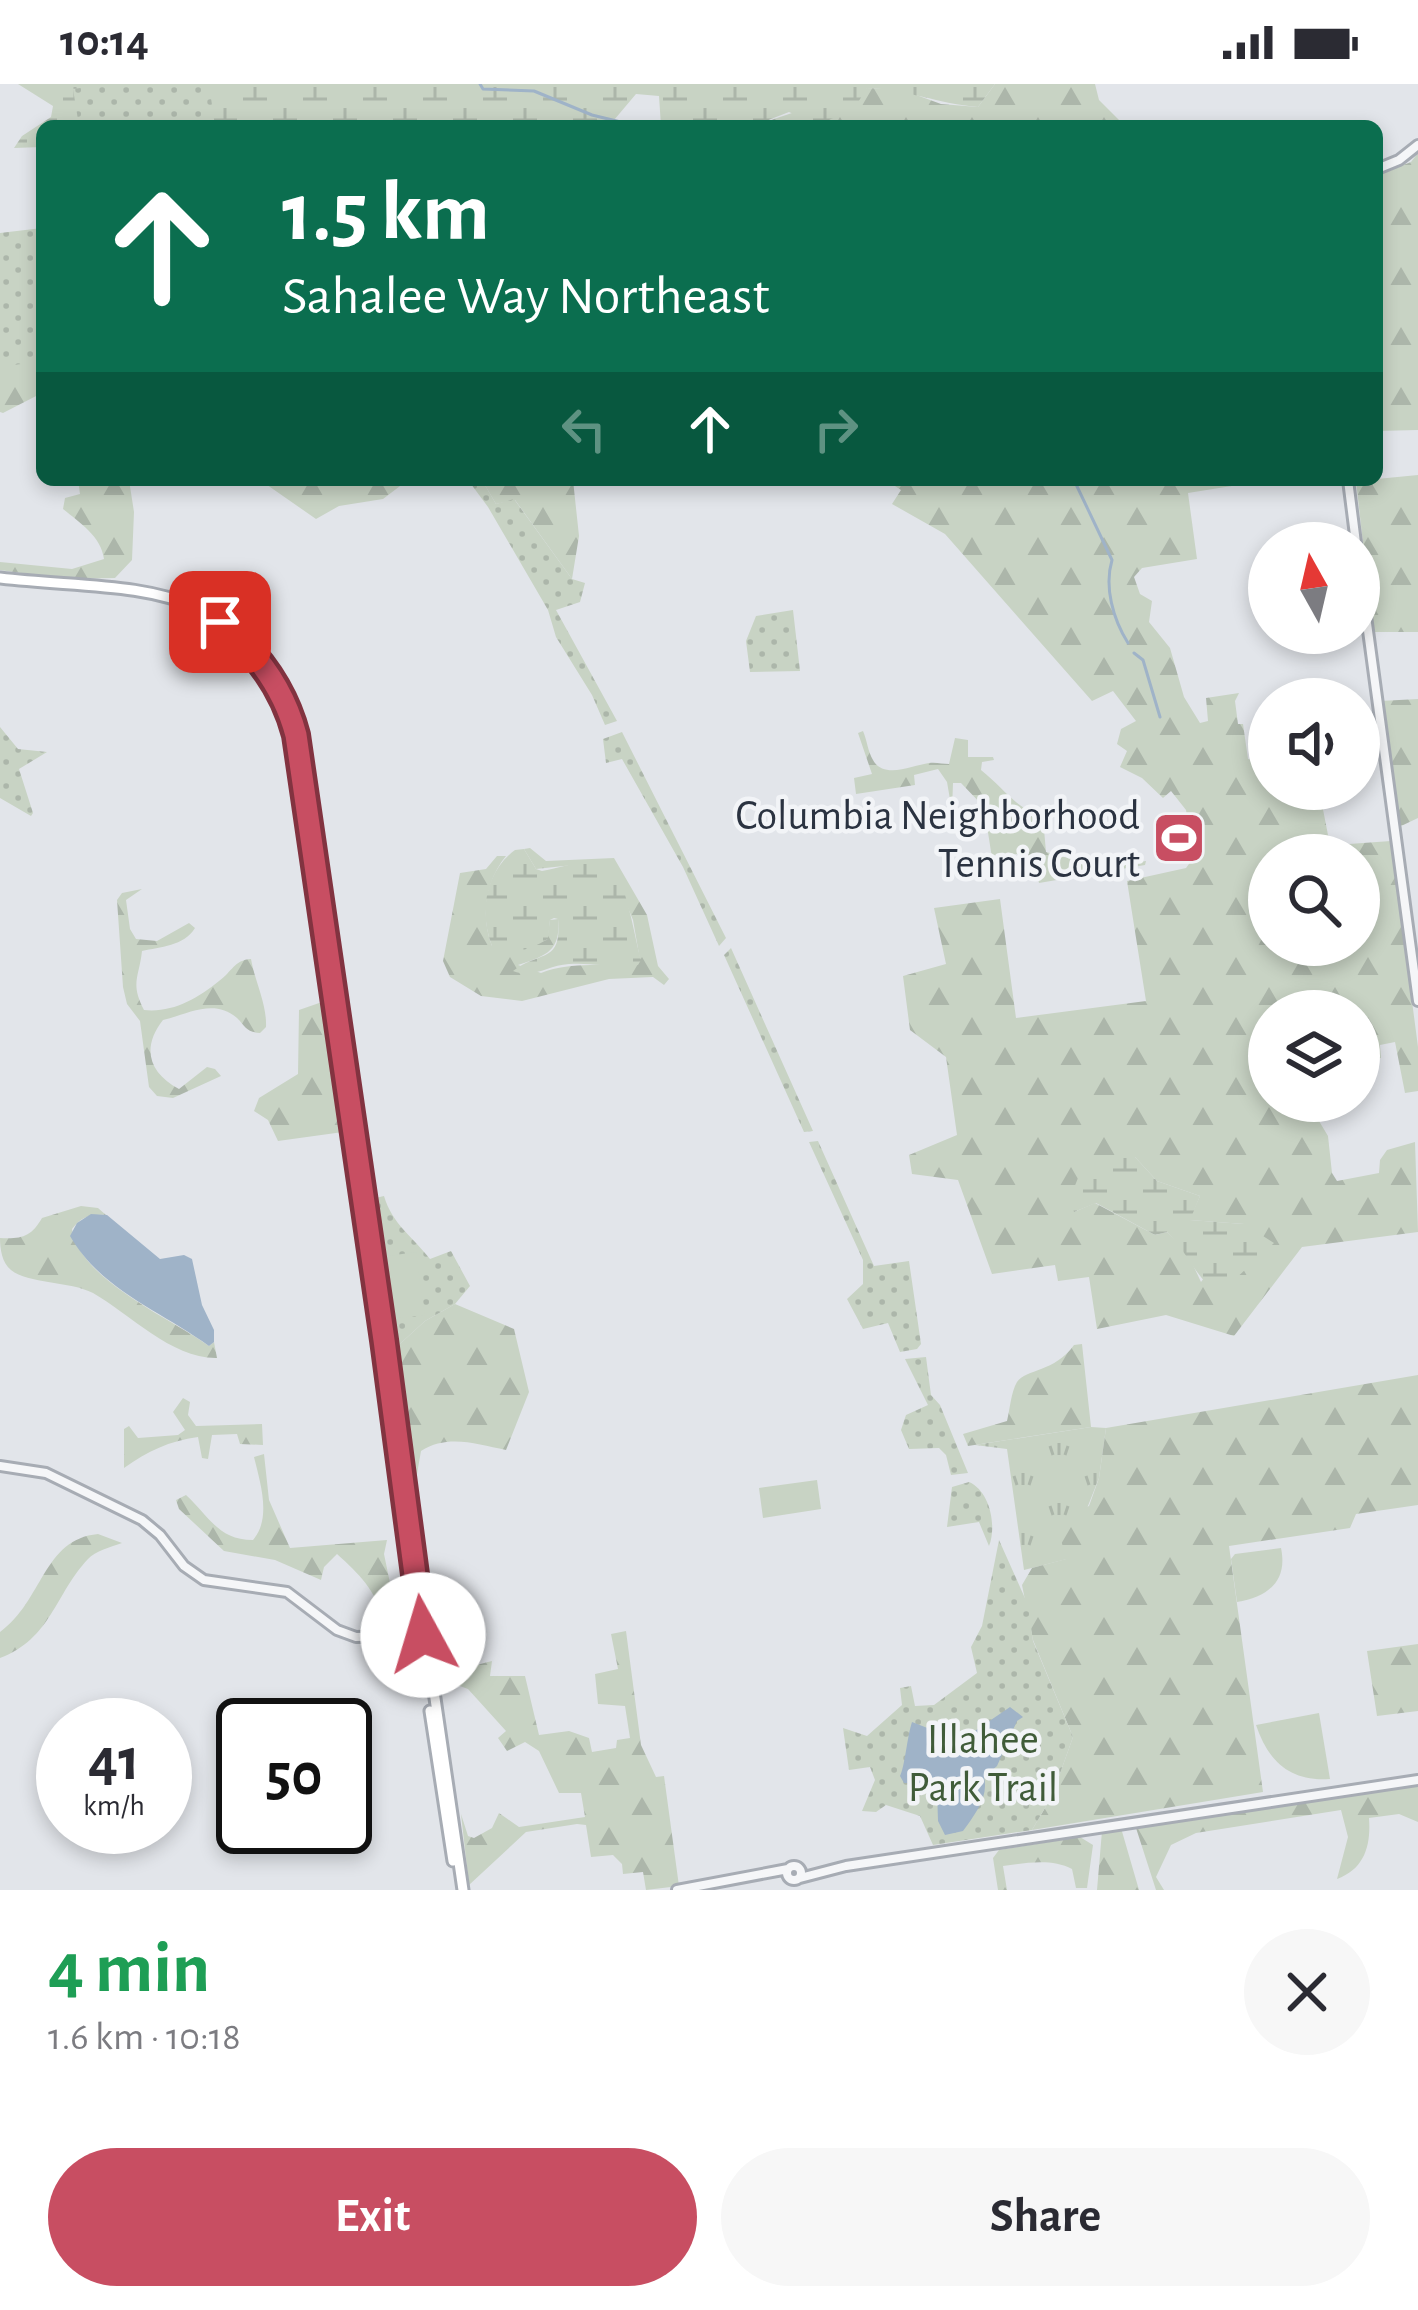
<!DOCTYPE html>
<meta charset="utf-8">
<style>
body{margin:0;font-family:"Alegreya Sans",sans-serif;background:#f7f7f7;color:#2b2b33;height:100vh;display:flex;flex-direction:column;font-size:45px;white-space:nowrap}
*{box-sizing:border-box;margin:0}
p{font-size:39px;color:#7c7c81}
.icon{flex:none;width:66px;height:66px;fill:none;stroke:currentColor;stroke-width:2;stroke-linecap:round;stroke-linejoin:round}
.map{position:relative;height:1806px;overflow:hidden}
.sheet{display:flex;flex-direction:column;background:#fff;flex:1}
.sheet>*{flex:none}
.guide{position:absolute;left:36px;top:36px;width:1347px;height:366px;border-radius:18px;box-shadow:0 6px 18px #0003;background:#0b6e4f;color:#fff;overflow:hidden}
.needle{width:78px;rotate:352deg}
.fabs{position:absolute;left:1248px;top:438px;display:grid;gap:24px}
.fabs a{display:grid;place-items:center;width:132px;height:132px;border-radius:50%;background:#fff;box-shadow:0 6px 18px #0003;font-size:60px}
.speed{position:absolute;left:36px;top:1614px;display:flex;gap:24px;font-size:60px;font-weight:700;text-align:center}
.speed>*{display:grid;place-content:center;width:156px;height:156px;border-radius:50%;background:#fff;box-shadow:0 6px 18px #0003;line-height:1}
.speed small{font-size:30px;font-weight:400}
.speed .limit{border:6px solid #111;border-radius:18px;background:#fff;color:#111}
.pin{position:absolute;display:grid;place-items:center;width:102px;height:102px;color:#fff;margin:-51px;border-radius:24px;box-shadow:0 6px 18px #0006}
.me{position:absolute;width:132px;margin:-66px;rotate:354deg;stroke-linejoin:round;filter:drop-shadow(0 0 9px #0008)}
.turn{display:flex;align-items:center;gap:42px;height:252px;padding:0 48px;font-size:54px}
.turn .icon{width:156px;height:156px;stroke-width:2.5}
.turn b{display:block;font-size:84px;line-height:102px}
.lanes{display:flex;align-items:center;height:114px;padding:0 48px;background:#0003;justify-content:center;gap:60px;direction:ltr}
.lanes .off{opacity:.35}
.round{display:grid;place-items:center;flex:none;width:126px;height:126px;border-radius:63px;background:#f7f7f7}
.head{display:flex;align-items:center;justify-content:space-between;height:204px;padding:0 48px}
h1{font-size:72px;font-weight:700;line-height:90px;color:#1e9e55}
.action{display:flex;gap:24px;margin-top:auto;padding:24px 48px}
.action a{flex:1;height:138px;border-radius:72px;background:#c84e62;color:#fff;font-size:48px;font-weight:700;line-height:138px;text-align:center}
.action a+a{background:#f7f7f7;color:#2b2b33}
.status{display:flex;justify-content:space-between;align-items:center;height:84px;padding:0 60px;background:#fff;direction:ltr}
.status svg{height:33px;fill:currentColor}
.map>svg:first-child{display:block}
.grass{fill:url(#grass-tufts)}
.forest{fill:url(#forest-firs);fill-rule:evenodd}
.wetland{fill:url(#wetland-marsh)}
.park{fill:url(#park-dots)}
.pitch{fill:#c8d3c4}
.water{fill:#9fb3c8}
.lines{fill:none;stroke-linecap:round;stroke-linejoin:round}
.stream{stroke:#9fb3c8;stroke-width:3}
.tertiary-casing{stroke:#a7acb4;stroke-width:14}
.secondary-casing{stroke:#a7acb4;stroke-width:15}
.tertiary{stroke:#f5f6f8;stroke-width:8}
.secondary{stroke:#fff;stroke-width:9}
.route-casing{stroke:#823340;stroke-width:30}
.route{stroke:#c84e62;stroke-width:21}
.labels{text-anchor:middle;stroke-width:9;stroke-linejoin:round;paint-order:stroke}
.poi-label{font-size:42px;fill:#2b3341;stroke:#f2f4f7;text-anchor:end}
.park-label{font-size:42px;fill:#405c39;stroke:#f2f4f7}
</style>
<div class="status"><b>10:14</b><svg viewBox="0 0 49 12"><path d="M0 12V9h3v3zM5 12V6h3v6zM10 12V3h3v9zM15 12V0h3v12zM26 1h20v11H26zM47 4h2v5h-2z"/></svg></div>
<div class="map">
<svg width="1418" height="1806" viewBox="0 0 1418 1806">
<defs>
<pattern id="grass-tufts" width="24" height="20" patternUnits="userSpaceOnUse" patternTransform="scale(3)"><rect width="24" height="20" fill="#c8d3c4"/><path d="M3 7l-1-3M5 7V3M7 7l1-3M15 17l-1-3M17 17v-4M19 17l1-3" fill="none" stroke="#acb6aa"/></pattern>
<pattern id="forest-firs" width="22" height="20" patternUnits="userSpaceOnUse" patternTransform="scale(3)"><rect width="22" height="20" fill="#c8d3c4"/><path d="M5 1l3.5 6h-7zM16 11l3.5 6h-7z" fill="#acb6aa"/></pattern>
<pattern id="wetland-marsh" width="20" height="14" patternUnits="userSpaceOnUse" patternTransform="scale(3)"><rect width="20" height="14" fill="#c8d3c4"/><path d="M1 5h8M5 5V1M11 12h8M15 12V8" fill="none" stroke="#acb6aa"/></pattern>
<pattern id="park-dots" width="8" height="8" patternUnits="userSpaceOnUse" patternTransform="scale(3)"><rect width="8" height="8" fill="#c8d3c4"/><path d="M2 2h.1M6 6h.1" fill="none" stroke="#acb6aa" stroke-width="1.8" stroke-linecap="round"/></pattern>
</defs>
<rect width="100%" height="100%" fill="#e2e5ea"/>
<path class="grass" d="M1091,1343L1106,1344L1099,1394L1067,1475L1024,1486L1007,1365L975,1361Z"/>
<path class="forest" d="M995,0H1095L1099,16L1125,42H753L867,4L900,5L941,20L978,23Z
M1418,69V346L1377,347V91L1411,78Z
M0,205L42,218V309L3,329L0,328Z
M1418,391V548H1373L1356,397Z
M78,396H129L134,428L132,476L115,494L62,495L0,486V478L72,485L104,475C101,452 80,439 63,425L65,414L80,410Z
M260,396H408L383,415L339,422L316,435Z
M482,396H573L579,452L572,495L515,416L496,420Z
M886,396H1269L1188,409L1197,475L1142,484L1134,493L1140,510L1152,517L1149,538L1170,564L1184,613L1200,639L1208,637L1206,614L1239,609L1235,617L1238,640H1243L1248,675L1269,679V705H1319L1328,751L1335,761L1391,757L1418,963V1007L1405,1009L1395,958L1380,961L1381,974L1359,976V927H1269V1017H1307L1328,1052L1332,1089L1337,1097L1379,1089L1380,1076L1387,1066L1415,1058L1418,1148L1302,1163L1234,1252L1166,1231L1097,1245L1089,1193L1058,1197L1055,1181L992,1190L958,1096L912,1090L909,1071L957,1051L946,973L910,946L903,892L946,880L934,824L1000,815L1016,934L1146,917L1127,797L1186,784L1194,773L1186,726L1171,707L1163,714L1142,694L1120,683L1127,667L1117,660L1121,645L1136,637L1113,607L1092,617L945,450L892,420L901,406ZM1269,771H1359V861H1269ZM1135,1073L1157,1097L1200,1112L1189,1136L1244,1140L1201,1198L1186,1166L1167,1148L1155,1151L1095,1119L1074,1128Z
M1418,615V734L1399,743L1380,617Z
M863,647C867,656 868,668 873,676C884,696 913,681 929,679C936,678 943,680 949,680L955,654L968,656V673H993L994,676L982,678L981,686C1005,705 1012,721 1043,734L1046,768L1101,783L1146,777L1145,781L1039,799L1036,785L1017,770L992,774L984,723L961,699H953L952,727L947,698L938,685L914,691L915,701L856,710L854,694L872,690L858,649Z
M530,764L546,777L614,774L647,831L658,882L669,895L664,901L653,893L609,895L522,917L481,912L450,893L443,877L460,789L486,785L497,772H506C486,796 480,832 492,862L547,856L550,836L558,835C561,867 546,872 518,881L541,889C574,876 606,885 640,876L633,836L623,812L573,781L536,785L524,765Z
M142,805L126,816L130,845L136,855L157,857L189,839L195,844C184,862 160,863 142,867C139,894 130,899 144,926C172,929 197,915 219,897C232,888 234,876 251,875C255,898 267,920 266,943L260,949C246,948 246,943 237,934C214,914 188,930 163,936C141,964 149,989 179,1005L207,983L215,985L221,992L173,1014L157,1012L149,1003L140,937L127,920L123,903L117,816L122,809Z
M322,918L343,1048L278,1057L268,1036L254,1027L259,1014L298,990L299,926Z
M81,1122L98,1124L106,1131C91,1130 82,1132 72,1145C79,1195 170,1234 209,1262L214,1258L217,1274C172,1275 130,1230 93,1209C70,1197 28,1200 11,1186C2,1179 0,1165 0,1154C22,1155 31,1153 42,1134Z
M455,1220L514,1245L529,1308L506,1366C476,1360 448,1350 421,1367L417,1390L407,1391L391,1268L425,1237Z
M1082,1260L1091,1343L968,1362L963,1350L1007,1337C1010,1325 1011,1308 1017,1298C1026,1285 1055,1288 1074,1261Z
M1418,1291V1421L1356,1430L1350,1444L1229,1462L1263,1708L1032,1746L1052,1712L1073,1653L1033,1556L1022,1501L1032,1484L1066,1475L1056,1436L1089,1422L1099,1394L1106,1344Z
M183,1314L190,1318L188,1331L196,1342L262,1340L263,1361L240,1360L237,1350L212,1351L208,1375L202,1374L198,1353C169,1357 148,1367 124,1384V1345L129,1342L138,1354L178,1351L185,1346L173,1328Z
M264,1370L269,1416L290,1464L387,1456L384,1470L396,1528L383,1536C376,1506 359,1490 337,1470L324,1483L321,1496L275,1476L224,1467L179,1425L176,1416L186,1411C209,1432 218,1456 253,1456C272,1434 260,1398 254,1373Z
M98,1450L122,1459C111,1463 95,1467 88,1475C55,1510 51,1555 0,1574V1548C43,1517 43,1455 98,1450Z
M626,1547L641,1661L656,1693L664,1692L679,1802L646,1806L643,1788L623,1790L622,1780L613,1771L591,1773L586,1741L577,1740L526,1748L469,1801L461,1730L468,1752L474,1754L492,1744L499,1729L519,1743L585,1733L581,1709H559L539,1667L525,1658L507,1667L498,1654L506,1647L468,1605L457,1601C465,1584 475,1581 492,1577L490,1592H525L539,1651L569,1647L589,1654L592,1668L616,1664L617,1656L630,1654L625,1622L598,1620L595,1590L618,1585L611,1550Z
M1418,1560V1627L1377,1632L1367,1567Z
M1418,1700V1738L1399,1730L1369,1734C1371,1761 1365,1785 1337,1795L1348,1753L1341,1726L1196,1749L1171,1761L1156,1793L1164,1806H1156L1136,1744Z
M1121,1744L1139,1806H1097L1102,1747Z
M1080,1753L1093,1761L1087,1804H1076L1072,1785C1052,1774 1025,1779 1003,1782L1007,1806H998L993,1774L999,1766Z"/>
<path class="wetland" d="M18,0H995L978,23C939,20 906,5 867,4L855,23L819,41L789,28L753,42H661L659,12L636,10L609,42H42V63L14,64L22,52L51,33L53,22Z
M524,765L536,785L542,787C561,784 593,771 610,783C626,793 635,856 641,876L638,881C615,885 592,878 569,880C548,881 535,895 513,887C540,866 562,880 558,835L554,834L550,836L548,855C529,866 511,872 492,862C479,829 485,788 515,766Z
M1126,1072L1135,1073L1157,1097L1200,1112L1190,1136L1244,1140L1274,1159L1219,1210C1195,1194 1188,1168 1167,1148L1155,1151L1096,1119L1074,1128L1070,1114L1078,1094Z"/>
<path class="park" d="M109,0H209L215,42H79L73,5Z
M42,144V277L0,283V149Z
M468,396H482L496,420L514,415L572,495L585,499L580,518L556,526L617,637L605,641L592,611L556,553L548,526L488,423Z
M793,526L800,587L750,588L746,557L756,532Z
M0,643L18,665L47,668L19,685L33,729L31,732L0,714Z
M622,648L726,854L719,862L683,783L622,675L606,679L603,655Z
M731,864L813,1047L804,1048L724,871Z
M818,1057L874,1182L909,1177L921,1260L917,1265L900,1268L888,1239L863,1245L847,1215L863,1200V1176L809,1058Z
M384,1112C392,1140 413,1153 430,1175L451,1167L470,1202L455,1220L425,1237L391,1268L371,1115Z
M926,1273L931,1311L940,1321L968,1389L951,1391L946,1371L939,1364L909,1365L901,1346L906,1331L928,1321L905,1275Z
M969,1398C990,1407 997,1442 989,1462L979,1438L947,1443L952,1403Z
M999,1456L1028,1521L1033,1557L1073,1653L1052,1712L1032,1746L933,1761L920,1732L886,1721L876,1728L862,1727L875,1696L870,1683L849,1686L843,1644L867,1652L902,1621L900,1604L911,1602L915,1622L934,1621L977,1589L971,1563L982,1542Z"/>
<path class="pitch" d="M416,1168L425,1231L390,1235L381,1173Z
M817,1396L821,1425L763,1434L759,1404Z
M1281,1464C1288,1497 1268,1513 1237,1518L1231,1475L1235,1470Z
M1319,1629L1330,1695C1290,1698 1268,1677 1256,1641Z"/>
<path class="water" d="M91,1130L107,1131L160,1175L184,1171L192,1175L202,1221L214,1246V1258L209,1262C161,1227 101,1206 70,1152L77,1139Z
M1010,1623L1023,1633L1017,1637L997,1682L984,1693C989,1713 975,1730 963,1747L945,1751L938,1737L937,1705L930,1699H904L900,1692C905,1682 907,1653 912,1638L953,1654L966,1653Z"/>
<g class="lines">
<path class="stream" d="M480,0L483,5L534,7L592,31L637,42
M1074,396L1112,476C1104,503 1113,535 1128,559
M1134,569L1143,576L1160,633"/>
<g class="tertiary-casing">
<path id="tertiary" d="M1377,85L1399,76L1418,61
M1348,396L1356,459
M1359,480L1418,917
M0,1382L46,1389L142,1436L160,1451L184,1482L204,1496L287,1508L337,1546L356,1553L423,1551
M787 1789a7 7 0 1 1 14 0a7 7 0 1 1-14 0Z
M800,1794L846,1782L1418,1696
M677,1806L788,1785"/>
</g>
<g class="secondary-casing">
<path id="secondary" d="M0,494C128,509 235,487 292,635L463,1806
M430,1627L453,1777"/>
</g>
<use href="#tertiary" class="tertiary"/>
<use href="#secondary" class="secondary"/>
</g>
<g class="lines">
<g class="route-casing">
<path id="route" d="M220,538C257,568 284,605 296,651L384,1256L423,1551"/>
</g>
<use href="#route" class="route"/>
</g>
<defs>
<g id="stadium-square" transform="scale(2.7)"><rect x="-9" y="-9" width="18" height="18" rx="4" fill="#c84e62" stroke="#f2f4f7"/><path d="M0-5a6.5 5 0 1 0 0 10a6.5 5 0 1 0 0-10ZM-3.5-1.8h7v3.6h-7Z" fill="#fff"/></g>
</defs>
<g fill-rule="evenodd">
<use href="#stadium-square" x="1179" y="754"/>
</g>
<g class="labels">
<g class="poi-label">
<text x="1140" y="745">Columbia Neighborhood<tspan x="1140" dy="48">Tennis Court</tspan></text>
</g>
<g class="park-label">
<text x="983" y="1669">Illahee<tspan x="983" dy="48">Park Trail</tspan></text>
</g>
</g>
</svg>
<div class="fabs">
<a><svg class="needle" viewBox="-14 -14 28 28"><path d="M0-13l5 13h-10z" fill="#e53935"/><path d="M0 13l5-13h-10z" fill="#7c7c81"/></svg></a>
<a><svg class="icon" aria-label="sound" viewBox="0 0 24 24"><path d="M4 9h4l5-4v14l-5-4H4zM17 9q2 3 0 6"/></svg></a>
<a><svg class="icon" aria-label="search" viewBox="0 0 24 24"><circle cx="10" cy="10" r="6"/><path d="M15 15l6 6"/></svg></a>
<a><svg class="icon" aria-label="layers" viewBox="0 0 24 24"><path d="M12 4l9 5-9 5-9-5zM3 14l9 5 9-5"/></svg></a>
</div>
<div class="speed"><div>41<small>km/h</small></div><div class="limit">50</div></div>
<div class="pin" style="left:220px;top:538px;background:#d93025"><svg class="icon" aria-label="arrive" viewBox="0 0 24 24"><path d="M6 21V4h12l-3 4 3 4H6"/></svg></div>
<svg class="me" style="left:423px;top:1551px" viewBox="-20 -20 40 40"><circle r="19" fill="#fff"/><path d="M0-13L10 11 0 6-10 11z" fill="#c84e62"/></svg>
<div class="guide">
<div class="turn"><svg class="icon" aria-label="ahead" viewBox="0 0 24 24"><path d="M12 20V5M6 11l6-6 6 6"/></svg><div><b>1.5 km</b>Sahalee Way Northeast</div></div>
<div class="lanes"><svg class="icon off" aria-label="left" viewBox="0 0 24 24"><path d="M17 20v-9H6M10 6l-5 5 5 5"/></svg><svg class="icon" aria-label="ahead" viewBox="0 0 24 24"><path d="M12 20V5M6 11l6-6 6 6"/></svg><svg class="icon off" aria-label="right" viewBox="0 0 24 24"><path d="M7 20v-9h11M14 6l5 5-5 5"/></svg></div>
</div>
</div>
<section class="sheet">
<div class="head"><div><h1>4 min</h1><p>1.6 km · 10:18</p></div><a class="round"><svg class="icon" aria-label="close" viewBox="0 0 24 24"><path d="M6 6l12 12M18 6L6 18"/></svg></a></div>
<div class="action"><a>Exit</a><a>Share</a></div>
</section>
